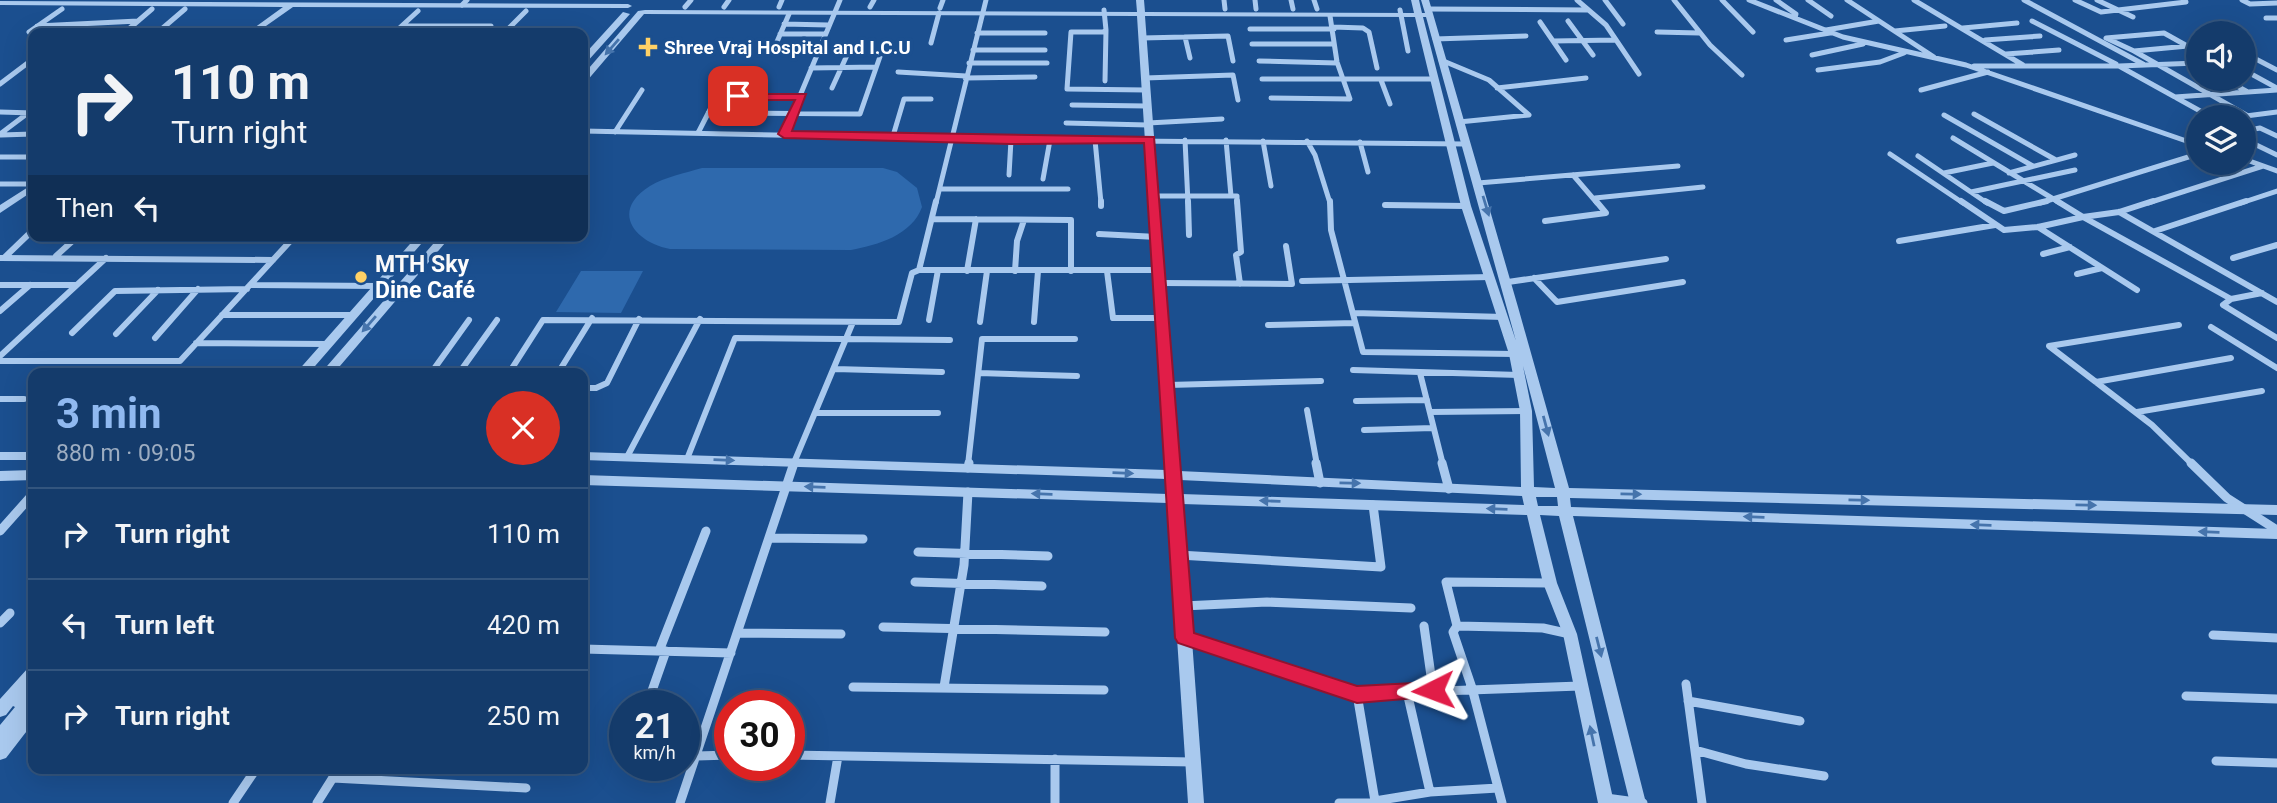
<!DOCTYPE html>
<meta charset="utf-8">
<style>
body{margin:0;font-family:Roboto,sans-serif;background:#1d4271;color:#f1f3f6;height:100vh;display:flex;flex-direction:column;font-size:26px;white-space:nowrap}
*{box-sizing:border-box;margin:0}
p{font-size:23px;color:#9dadc1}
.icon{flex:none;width:38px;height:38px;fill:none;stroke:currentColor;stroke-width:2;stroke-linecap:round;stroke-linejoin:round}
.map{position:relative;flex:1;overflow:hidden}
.side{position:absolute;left:28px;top:368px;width:560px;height:406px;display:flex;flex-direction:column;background:#143b6b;border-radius:14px;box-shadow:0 7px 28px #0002,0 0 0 2px #33557e}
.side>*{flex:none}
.top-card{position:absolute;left:28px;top:28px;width:560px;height:214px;border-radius:14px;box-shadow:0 7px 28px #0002,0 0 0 2px #33557e;background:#143b6b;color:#f1f3f6;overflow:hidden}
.buttons{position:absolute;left:2186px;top:21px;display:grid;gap:14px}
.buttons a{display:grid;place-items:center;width:70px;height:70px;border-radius:50%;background:#143b6b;box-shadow:0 7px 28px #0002,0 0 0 2px #33557e;font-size:35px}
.speed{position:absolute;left:609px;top:690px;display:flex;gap:14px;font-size:35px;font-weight:700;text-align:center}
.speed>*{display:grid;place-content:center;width:91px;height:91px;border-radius:50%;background:#143b6b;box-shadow:0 7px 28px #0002,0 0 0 2px #33557e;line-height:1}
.speed small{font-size:18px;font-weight:400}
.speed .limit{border:10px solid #d22;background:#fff;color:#111}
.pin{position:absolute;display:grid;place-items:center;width:60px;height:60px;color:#fff;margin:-30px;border-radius:14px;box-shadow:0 4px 10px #0006}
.me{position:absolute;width:77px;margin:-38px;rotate:267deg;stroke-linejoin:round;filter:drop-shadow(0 0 5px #0008)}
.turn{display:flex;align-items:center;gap:24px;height:147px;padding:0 28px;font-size:32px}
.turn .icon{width:91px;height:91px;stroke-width:2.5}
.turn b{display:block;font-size:49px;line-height:60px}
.then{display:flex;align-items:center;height:66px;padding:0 28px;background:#0003;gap:14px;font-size:26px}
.round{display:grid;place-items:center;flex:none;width:74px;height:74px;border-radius:37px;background:#1d4271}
.summary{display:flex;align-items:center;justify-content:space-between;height:119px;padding:0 28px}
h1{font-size:42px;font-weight:700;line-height:52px;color:#90b9f0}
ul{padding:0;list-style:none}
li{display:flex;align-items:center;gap:21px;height:91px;padding:0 28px;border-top:2px solid #33557e}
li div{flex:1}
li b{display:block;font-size:26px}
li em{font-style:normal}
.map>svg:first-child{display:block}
.green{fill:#2e69ad}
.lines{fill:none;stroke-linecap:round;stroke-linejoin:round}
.minor-far2{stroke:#a9c9ee;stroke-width:5}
.minor-far1{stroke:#a9c9ee;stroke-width:6}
.minor{stroke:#a9c9ee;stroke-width:9}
.tertiary{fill:#a9c9ee;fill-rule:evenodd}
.oneway{fill:#4674ac}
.route{fill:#e11d48;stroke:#92132f;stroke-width:2}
.poi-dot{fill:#ffd166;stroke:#1b4f8f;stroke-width:2.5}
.labels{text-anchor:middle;stroke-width:7;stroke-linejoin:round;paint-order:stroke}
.far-poi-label{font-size:19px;font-weight:bold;fill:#fff;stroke:#1b4f8f;text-anchor:start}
.poi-label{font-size:23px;font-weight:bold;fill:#fff;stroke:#1b4f8f;text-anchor:start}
</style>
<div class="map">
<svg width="2277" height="803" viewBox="0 0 2277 803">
<rect width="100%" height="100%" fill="#1b4f8f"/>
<path class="green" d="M702,168H883L897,172L917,188L922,207C912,235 878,245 851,250L670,249C634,242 610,211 650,186C665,177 685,173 702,168Z
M581,271H643L621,313L556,312Z"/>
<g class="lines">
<path class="minor-far2" d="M1224,0L1225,9
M1255,0L1256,9
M1291,0L1293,9
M1314,0L1317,9
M1577,0L1606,25L1639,74
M1605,0L1623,24
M1674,0L1710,45L1742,75
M1722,0L1753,32
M1749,0L1843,37L1966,65L2198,145
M1776,0L1796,14L1795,18
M1808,0L1831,16
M1847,0L1934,57
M1914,0L2023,65
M2024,0L2143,64
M2075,0L2101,12L2186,2
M2097,0L2133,17
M2242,0L2250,4L2277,3
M462,5L467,0
M685,7L691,0
M724,7L729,0
M779,7L782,0
M870,7L874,0
M940,8L943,0
M1427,9L1588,10
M1104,10L1106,30L1103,32H1071L1067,89L1146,90
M1400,10L1408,51
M2266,18H2277
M1568,21L1593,55
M2032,21L2116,64
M1540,22L1566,60
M784,24L828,25
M37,26L138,21
M402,26H491
M1333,27L1363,28L1369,32L1377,68
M1963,28L2017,23
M1250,29H1334
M1826,30L1879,21
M182,31H254
M1895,31L1945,26
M1657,32L1699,33
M124,33L152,9
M157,33L185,9
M394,33L418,11
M504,33L526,11
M977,33H1045
M780,34H824
M33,37L29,32L62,9
M1185,37L1190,58
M1142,38L1228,36L1233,61
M1435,39L1526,36
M1786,40L1830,33
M1985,40L2040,36
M1553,41L1616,40
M931,43L939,13
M1252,44H1334
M2188,46L2134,51L2248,116
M973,50H1045
M773,51L789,14
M2134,51L2106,38L2164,33L2198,52
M2006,54L2059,50
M1812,55L1863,44
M2244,58L2252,57L2277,70
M1441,60L1489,80L1529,115L1459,122
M1259,61L1337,63
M969,63H1047
M2198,63L2119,66L2211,117
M1974,66H2119
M811,68L876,67
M1818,70L1880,62L1904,53
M2244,70L2277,88
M898,72L966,76
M965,78L1035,77
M1145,78L1233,75L1238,100
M1262,79H1435
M2224,79L2246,91
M1381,80L1390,104
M1105,81L1106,30
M0,84L33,59
M832,88L848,53
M1497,88L1586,78
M1921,90L1988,72
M2175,97L2277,90
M1271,98L1350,99L1337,62L1330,16
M1072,105L1147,106
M0,112L33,113
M708,113L860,114L883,48
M1974,114L2056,160
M1944,115L2033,166
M2238,117L2277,112
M1066,123L1148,125
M1148,123L1222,119
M2198,125V131
M583,131L1011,140L1466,144
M2244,131L2260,128L2277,136
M615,132L642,90
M698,133L717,96H802
M0,134L28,113
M784,134L840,0
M1,135L33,134
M893,136L904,99H931
M1953,138L2060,203
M2244,139L2277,155
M1095,140L1101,203
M1185,140L1188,203
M1226,140L1231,196
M1263,141L1271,186
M1307,141L1315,155L1330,203
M1360,142L1368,172
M1890,154L1963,203
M1918,156L1987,203
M0,157H33
M2244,159L2277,171
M1944,173L1993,163
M2009,173L2075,155
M1009,175L1011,140
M1573,175L1597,203
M1043,179L1050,140
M1478,183L1678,166
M0,184H33
M941,189H1068
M1971,192L2075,170
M1154,196H1237V203
M1595,198L1703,187
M936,203L986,0
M2040,203L2198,154
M2148,203L2263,166
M2241,203L2277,191"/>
<path class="minor-far1" d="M936,201L919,270H1160
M1101,201V206
M1188,201L1189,235
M1237,201L1241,252L1236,255L1240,284
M1330,201L1331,230L1363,352L1515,354
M1961,201L2004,230L2038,227L2083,217L2231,299
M1985,201L2004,211L2047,201
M2057,201L2083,217L2119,212L2153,201
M1385,205L1466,206
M2119,212L2277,302
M29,217H33
M933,219L1071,220V271
M1545,221L1606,213L1596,201
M2038,227L2137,290
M2155,231L2246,201
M1099,234L1157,237
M1899,241L1995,225
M2043,254L2070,247
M56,256L78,236
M0,258L273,260
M4,258L33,230
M2233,258L2277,245
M967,271L976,219
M1015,271L1017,241L1024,220
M1107,271L1113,318H1164
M2077,274L2102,268
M1534,278L1557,302L1683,282
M1302,281L1490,277
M1508,282L1666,259
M1161,283L1292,284L1286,246
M0,285H76
M250,285L377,286
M2262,293L2231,299L2223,305L2277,338
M0,311L30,285
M1354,313L1504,317
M222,315H353
M929,320L938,270
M980,322L987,271
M1034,322L1038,271
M1268,325L1355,323
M2179,325L2049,346L2152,425L2193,465
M2211,327L2277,368
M72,333L115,291L247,289
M116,334L158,290
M155,338L198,289
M196,343L326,344
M0,356L106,258
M0,361H180L295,236
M835,369L942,372
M1353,370L1519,375
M431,373L469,320
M459,373L497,320
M509,373L543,320L899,322L912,273L919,270
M558,373L592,318
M979,373L1077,376
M1420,373L1443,465
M2096,382L2231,358
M1168,385L1321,381
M583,388H596L607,383L639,319
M0,399H24
M1356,401L1427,400
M1307,410L1317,465
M1430,412L1526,411
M2137,412L2262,391
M815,413H938
M1364,430L1433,428
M627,457L700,319
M687,459L735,338L950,340
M793,465L853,322
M968,465L982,339H1075"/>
<path class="minor" d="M1316,463L1320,483
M1442,463L1449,489
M2191,463L2227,498L2277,530
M968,468L969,463
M0,531L33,494
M769,538L863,539
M918,552L1048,556
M1179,555L1381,567L1373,505
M915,582L1042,586
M1183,606L1267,602L1411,608
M0,623L10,613
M1424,626L1433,690
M1457,626L1543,628L1570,634
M883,627L1105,632
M738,633L841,634
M2213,635L2277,638
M1185,638L1357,694L1580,686
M583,649L731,653
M659,651L706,531
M1686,684L1702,803
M853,687L1104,690
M944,687L964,565L968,492
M1407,692L1430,792
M1357,694L1375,801L1430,792L1498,788
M2186,696L2277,699
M1688,701L1800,721
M647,705L666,651
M1695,750L1746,764L1824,776
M789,755L1193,762
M697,756L730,755
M1055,759V803
M2216,761L2277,763
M333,778L526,788
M1606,798L1643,803
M233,803L256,769
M317,803L339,768
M680,803L794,463
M830,803L838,756
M1339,803H1375
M1502,803L1472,688L1453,632L1457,626L1446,582L1550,583"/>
<path class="tertiary" d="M1136,0H1144L1145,12L1414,13L1411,0H1419L1422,13H1425L1421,0H1429L1518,307L1569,488L2277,505V515L1570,498L1571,507L2277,529V539L1573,516L1646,803H1630L1559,516L1540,515L1557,583L1577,634L1614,803H1598L1563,634L1543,583L1527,515L1182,504L1204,803H1188L1168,503L583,485V475L1168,494L1167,479L583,460V452L1166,470L1137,16L644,14L586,82L583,83V75L638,11L645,10L1137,12ZM1145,16L1415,17L1461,206L1509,354L1520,411L1521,487L1179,471ZM1423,17H1426L1516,341L1471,206ZM1523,366L1555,488L1534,487L1532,411ZM1180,480L1522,496L1524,505L1181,494ZM1536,497H1557L1558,506H1538Z
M0,1L628,4L632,6L628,8L293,7L256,33H247L283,7L0,5Z
M623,12L630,14L586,63H583V56Z
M33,184V191L0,213V205Z
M417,236H428L309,373H296Z
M440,236H451L334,373H321Z
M0,452H33V460H0Z
M33,470V480L0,481V471Z
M33,666V723L6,758L0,760V725L15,707L13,706L6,715L0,717V699L28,668Z"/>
</g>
<defs><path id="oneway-solid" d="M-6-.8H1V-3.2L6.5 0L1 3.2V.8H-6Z" transform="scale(1.75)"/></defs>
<g class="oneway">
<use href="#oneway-solid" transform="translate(612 47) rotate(131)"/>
<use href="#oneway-solid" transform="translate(1486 206) rotate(73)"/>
<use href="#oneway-solid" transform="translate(369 324) rotate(131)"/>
<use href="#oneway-solid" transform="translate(1546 426) rotate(75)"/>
<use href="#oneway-solid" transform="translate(724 460) rotate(2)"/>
<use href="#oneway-solid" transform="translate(1123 473) rotate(2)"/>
<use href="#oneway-solid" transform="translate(1350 483) rotate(1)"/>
<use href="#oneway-solid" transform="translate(815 487) rotate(-178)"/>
<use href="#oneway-solid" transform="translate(1042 494) rotate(-178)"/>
<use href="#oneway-solid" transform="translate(1631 494) rotate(1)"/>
<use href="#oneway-solid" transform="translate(1859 500) rotate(1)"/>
<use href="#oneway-solid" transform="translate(1270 501) rotate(-178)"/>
<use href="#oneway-solid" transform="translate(2086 505) rotate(1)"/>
<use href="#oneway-solid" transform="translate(1497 509) rotate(-178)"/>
<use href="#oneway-solid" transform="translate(1754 517) rotate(-178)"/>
<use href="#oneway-solid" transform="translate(1981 525) rotate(-178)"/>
<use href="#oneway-solid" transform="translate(2209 532) rotate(-178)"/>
<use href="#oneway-solid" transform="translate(1599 647) rotate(76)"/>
<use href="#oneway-solid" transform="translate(1592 736) rotate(-102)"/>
</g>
<path class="route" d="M734,94H806L792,131L1154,137L1194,633L1357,686L1433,682L1440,684L1443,690L1440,696L1357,703L1178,643L1175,638L1144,143L1011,144L784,138L778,134L795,100H738L732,96Z"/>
<g class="poi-dot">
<path d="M644.5 36.5h7v7h7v7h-7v7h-7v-7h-7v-7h7z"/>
<circle cx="361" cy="277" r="7"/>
</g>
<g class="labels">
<g class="far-poi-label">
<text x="664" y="54">Shree Vraj Hospital and I.C.U</text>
</g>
<g class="poi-label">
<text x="375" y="272">MTH Sky<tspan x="375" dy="26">Dine Café</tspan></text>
</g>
</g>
</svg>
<div class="buttons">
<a><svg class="icon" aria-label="sound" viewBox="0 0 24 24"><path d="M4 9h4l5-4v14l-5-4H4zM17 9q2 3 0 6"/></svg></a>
<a><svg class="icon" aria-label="layers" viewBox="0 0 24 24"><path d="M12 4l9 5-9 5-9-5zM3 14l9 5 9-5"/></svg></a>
</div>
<div class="speed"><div>21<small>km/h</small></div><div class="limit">30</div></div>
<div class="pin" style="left:738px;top:96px;background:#d93025"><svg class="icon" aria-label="arrive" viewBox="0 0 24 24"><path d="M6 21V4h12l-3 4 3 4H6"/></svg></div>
<svg class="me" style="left:1433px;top:690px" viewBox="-20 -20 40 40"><path d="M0-17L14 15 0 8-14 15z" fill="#e11d48" stroke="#fff" stroke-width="4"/></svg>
<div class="top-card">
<div class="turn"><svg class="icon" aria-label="right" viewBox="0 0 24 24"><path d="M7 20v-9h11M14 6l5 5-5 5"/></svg><div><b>110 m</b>Turn right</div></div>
<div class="then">Then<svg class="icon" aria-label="left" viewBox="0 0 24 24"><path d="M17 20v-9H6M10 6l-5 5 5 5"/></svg></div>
</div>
<section class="side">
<div class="summary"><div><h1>3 min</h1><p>880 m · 09:05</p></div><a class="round" style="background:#d93025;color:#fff"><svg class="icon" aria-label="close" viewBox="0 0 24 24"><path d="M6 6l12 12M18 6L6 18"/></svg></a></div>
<ul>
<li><svg class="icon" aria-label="right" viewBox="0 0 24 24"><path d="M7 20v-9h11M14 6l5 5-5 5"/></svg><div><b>Turn right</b></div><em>110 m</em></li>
<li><svg class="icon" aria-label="left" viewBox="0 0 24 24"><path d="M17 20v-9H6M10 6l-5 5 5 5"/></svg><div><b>Turn left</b></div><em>420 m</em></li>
<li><svg class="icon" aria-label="right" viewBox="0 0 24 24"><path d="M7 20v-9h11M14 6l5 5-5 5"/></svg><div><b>Turn right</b></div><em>250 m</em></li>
</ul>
</section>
</div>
